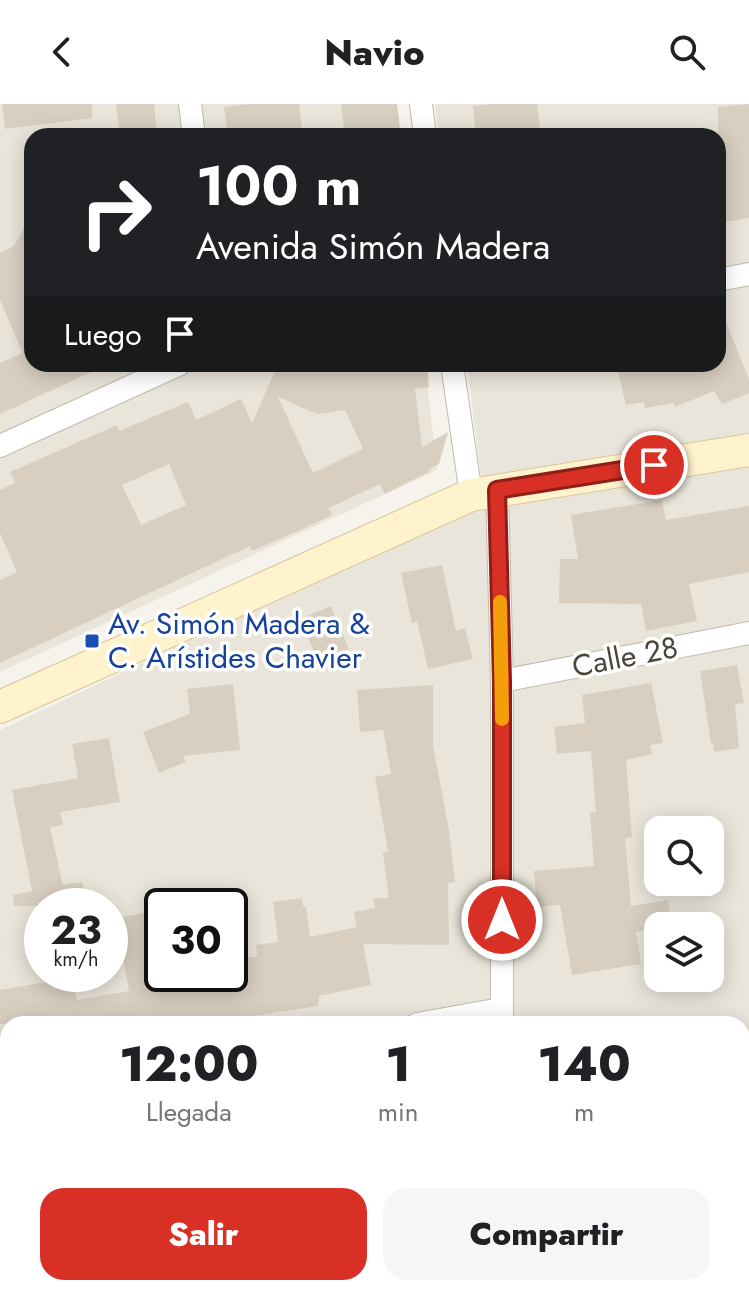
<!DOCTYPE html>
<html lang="es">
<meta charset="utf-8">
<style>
body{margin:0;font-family:Jost,sans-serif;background:#f6f6f6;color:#202124;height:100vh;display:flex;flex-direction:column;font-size:30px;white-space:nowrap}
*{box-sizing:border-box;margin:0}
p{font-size:26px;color:#757577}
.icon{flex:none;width:44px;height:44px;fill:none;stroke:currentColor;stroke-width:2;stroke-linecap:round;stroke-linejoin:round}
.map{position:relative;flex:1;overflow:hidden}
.drawer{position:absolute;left:0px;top:912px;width:750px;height:280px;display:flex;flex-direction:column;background:#fff;border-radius:24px 24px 0 0;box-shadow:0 4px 20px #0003}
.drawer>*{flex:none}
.banner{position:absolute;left:24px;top:24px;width:702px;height:244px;border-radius:24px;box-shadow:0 4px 20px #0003;background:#202124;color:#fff;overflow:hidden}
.controls{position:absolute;left:644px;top:712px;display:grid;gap:16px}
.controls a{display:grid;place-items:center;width:80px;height:80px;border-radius:16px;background:#fff;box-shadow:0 4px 20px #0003;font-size:40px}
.speed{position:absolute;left:24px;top:784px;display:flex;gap:16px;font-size:40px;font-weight:700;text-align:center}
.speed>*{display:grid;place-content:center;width:104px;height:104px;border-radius:50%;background:#fff;box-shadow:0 4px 20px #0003;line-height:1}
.speed small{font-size:20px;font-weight:400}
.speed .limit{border:4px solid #111;border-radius:12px;background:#fff;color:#111}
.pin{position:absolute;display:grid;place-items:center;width:68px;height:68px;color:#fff;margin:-34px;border:4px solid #fff;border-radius:50%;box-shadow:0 2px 8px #0007}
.me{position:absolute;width:88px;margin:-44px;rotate:0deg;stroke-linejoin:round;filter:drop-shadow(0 0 6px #0008)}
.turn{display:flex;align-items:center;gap:28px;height:168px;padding:0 40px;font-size:36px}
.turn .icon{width:104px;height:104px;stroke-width:2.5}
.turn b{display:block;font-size:56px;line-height:68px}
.then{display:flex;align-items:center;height:76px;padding:0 40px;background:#0003;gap:16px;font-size:30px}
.eta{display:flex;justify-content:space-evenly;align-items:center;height:136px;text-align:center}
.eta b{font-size:48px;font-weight:800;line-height:56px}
.primary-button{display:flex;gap:16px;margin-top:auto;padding:16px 40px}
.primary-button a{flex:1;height:92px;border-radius:24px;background:#d93025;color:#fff;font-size:32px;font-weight:800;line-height:92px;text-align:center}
.primary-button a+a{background:#f6f6f6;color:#202124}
header{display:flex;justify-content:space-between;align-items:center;height:104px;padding:0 40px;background:#fff;font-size:36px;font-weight:800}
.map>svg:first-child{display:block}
.residential{fill:#eae5da;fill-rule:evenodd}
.building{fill:#d8cfc1;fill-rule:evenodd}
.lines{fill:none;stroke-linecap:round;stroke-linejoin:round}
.street-casing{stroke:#c2bbae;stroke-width:24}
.secondary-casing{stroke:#d6c79b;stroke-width:34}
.street{stroke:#fff;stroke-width:22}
.secondary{stroke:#fff3cd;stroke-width:32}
.route-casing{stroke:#8d1f18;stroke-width:20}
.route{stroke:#d93025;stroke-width:14}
.slow{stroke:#f59e0b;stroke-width:14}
.transit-dot{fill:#1a4fb4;stroke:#fff;stroke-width:3}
.labels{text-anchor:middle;stroke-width:7;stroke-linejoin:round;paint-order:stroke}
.transit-label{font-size:30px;fill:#164399;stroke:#fff;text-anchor:start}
.street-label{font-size:30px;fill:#4b4439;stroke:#fff}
</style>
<header><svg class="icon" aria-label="back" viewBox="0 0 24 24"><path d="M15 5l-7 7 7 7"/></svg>Navio<svg class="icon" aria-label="search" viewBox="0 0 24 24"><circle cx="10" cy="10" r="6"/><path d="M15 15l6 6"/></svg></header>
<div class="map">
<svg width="749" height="1192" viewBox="0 0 749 1192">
<rect width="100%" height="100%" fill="#f6f3ec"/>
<path class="residential" d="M0,0H395L398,32H32V260H425L437,366L0,568Z
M435,0H749V1192H0V626L484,398L467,260H718V32H439ZM658,726H710V778H658ZM42,802H110V870H42ZM162,802H230V870H162ZM658,822H710V874H658ZM8,920H742V1184H8Z"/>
<path class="building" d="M2,0H92V14L5,25Z
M116,0H154L157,32H120Z
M249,0H299L303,32H228L224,3Z
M341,0H397L401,32H345Z
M495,0H537L541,32H476L473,2Z
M749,0V114L718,119V3Z
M32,110V260H109L0,310V259L23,249L0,196V149L14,142Z
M719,200L749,276V289L722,300L714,287L675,303L673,299L645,304L644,298L626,301L616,260H718Z
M278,260H427L429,283L415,285L422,343L448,328L439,360L428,366L429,368L385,390L380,380L329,404L332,411L298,427L252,447L250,442L0,559V476L17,468L0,429V386L15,379L10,368L117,321L119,327L188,298L196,316L241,295L252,319ZM278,293L317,310L345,306L363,345L313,369ZM169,360L186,401L141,421L122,381Z
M662,396L666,416L749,402V468L689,480L697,517L646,527L641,500L559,499L560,455H578L571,411Z
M442,461L456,527L465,524L473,555L428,565L417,517L412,519L401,469Z
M331,502L349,545L318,557L300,515Z
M737,561L744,599L735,600L739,644L714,648L713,639H711L700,567Z
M651,579L663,639L650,641L652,650L626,656L632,733L625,734L631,802L668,796L672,822H658V824L636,828L641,860L572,871L560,801L537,803L534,767L594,762L590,709L596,708L591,647L557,650L554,623L585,619L582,591Z
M233,580L240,646L183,652L186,658L159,669L143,628L190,610L187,585Z
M433,581V642L449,726L455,778L448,779L449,841L363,840L371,881L319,892L318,902L233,915L234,917L217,920H0V886L57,876L58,882L74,881L77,896L129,887L116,814L150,808L161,870H230V857L257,852L256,841L278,838L273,798L302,794L303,802H306L310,833L357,823L354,808L375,804L373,794H389L383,749L388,748L375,673L391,670L383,626L360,628L357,586Z
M109,634L120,698L60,708L63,721L50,723L62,778L63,781L82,778L87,802H14L13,791L32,787L12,686L78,674L72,640Z"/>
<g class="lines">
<g class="street-casing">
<path id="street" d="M190,0L194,32
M421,0L425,32
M718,176L749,170
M452,260L471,391
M0,342L180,260
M497,386L502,577V920
M502,577L749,529
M417,920L501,905
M742,969L749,967
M0,997L8,996
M258,1184L259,1192
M512,1184V1192"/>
</g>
<g class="secondary-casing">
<path id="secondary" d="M0,603L471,391L749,346"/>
</g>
<use href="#street" class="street"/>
<use href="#secondary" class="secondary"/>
</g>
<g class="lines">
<g class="route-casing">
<path id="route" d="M502,816V577L497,386L654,361"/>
</g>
<use href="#route" class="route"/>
<path class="slow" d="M500,498L502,615"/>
</g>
<rect class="transit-dot" x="84" y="529" width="16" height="16" rx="4"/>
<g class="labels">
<g class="transit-label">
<text x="108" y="530">Av. Simón Madera &amp;<tspan x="108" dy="34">C. Arístides Chavier</tspan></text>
</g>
<g class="street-label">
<text transform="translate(625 553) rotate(-11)" y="10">Calle 28</text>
</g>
</g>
</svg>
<div class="controls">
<a><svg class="icon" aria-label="search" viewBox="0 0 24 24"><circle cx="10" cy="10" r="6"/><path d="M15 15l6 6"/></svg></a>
<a><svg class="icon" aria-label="layers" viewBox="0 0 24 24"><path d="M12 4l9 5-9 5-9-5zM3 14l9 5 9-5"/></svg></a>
</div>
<div class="speed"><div>23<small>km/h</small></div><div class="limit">30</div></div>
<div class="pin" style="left:654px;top:361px;background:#d93025"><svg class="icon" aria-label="arrive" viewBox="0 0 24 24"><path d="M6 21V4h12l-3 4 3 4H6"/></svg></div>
<svg class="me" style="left:502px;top:816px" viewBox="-20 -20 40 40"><circle r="17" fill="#d93025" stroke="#fff" stroke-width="3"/><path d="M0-11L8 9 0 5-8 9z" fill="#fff"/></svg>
<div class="banner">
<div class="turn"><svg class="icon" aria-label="right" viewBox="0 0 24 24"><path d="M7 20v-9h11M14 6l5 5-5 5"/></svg><div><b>100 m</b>Avenida Simón Madera</div></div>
<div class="then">Luego<svg class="icon" aria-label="arrive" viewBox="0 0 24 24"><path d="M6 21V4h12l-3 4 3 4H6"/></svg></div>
</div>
<section class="drawer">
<div class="eta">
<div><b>12:00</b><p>Llegada</p></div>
<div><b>1</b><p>min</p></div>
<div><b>140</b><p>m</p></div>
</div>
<div class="primary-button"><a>Salir</a><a>Compartir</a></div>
</section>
</div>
